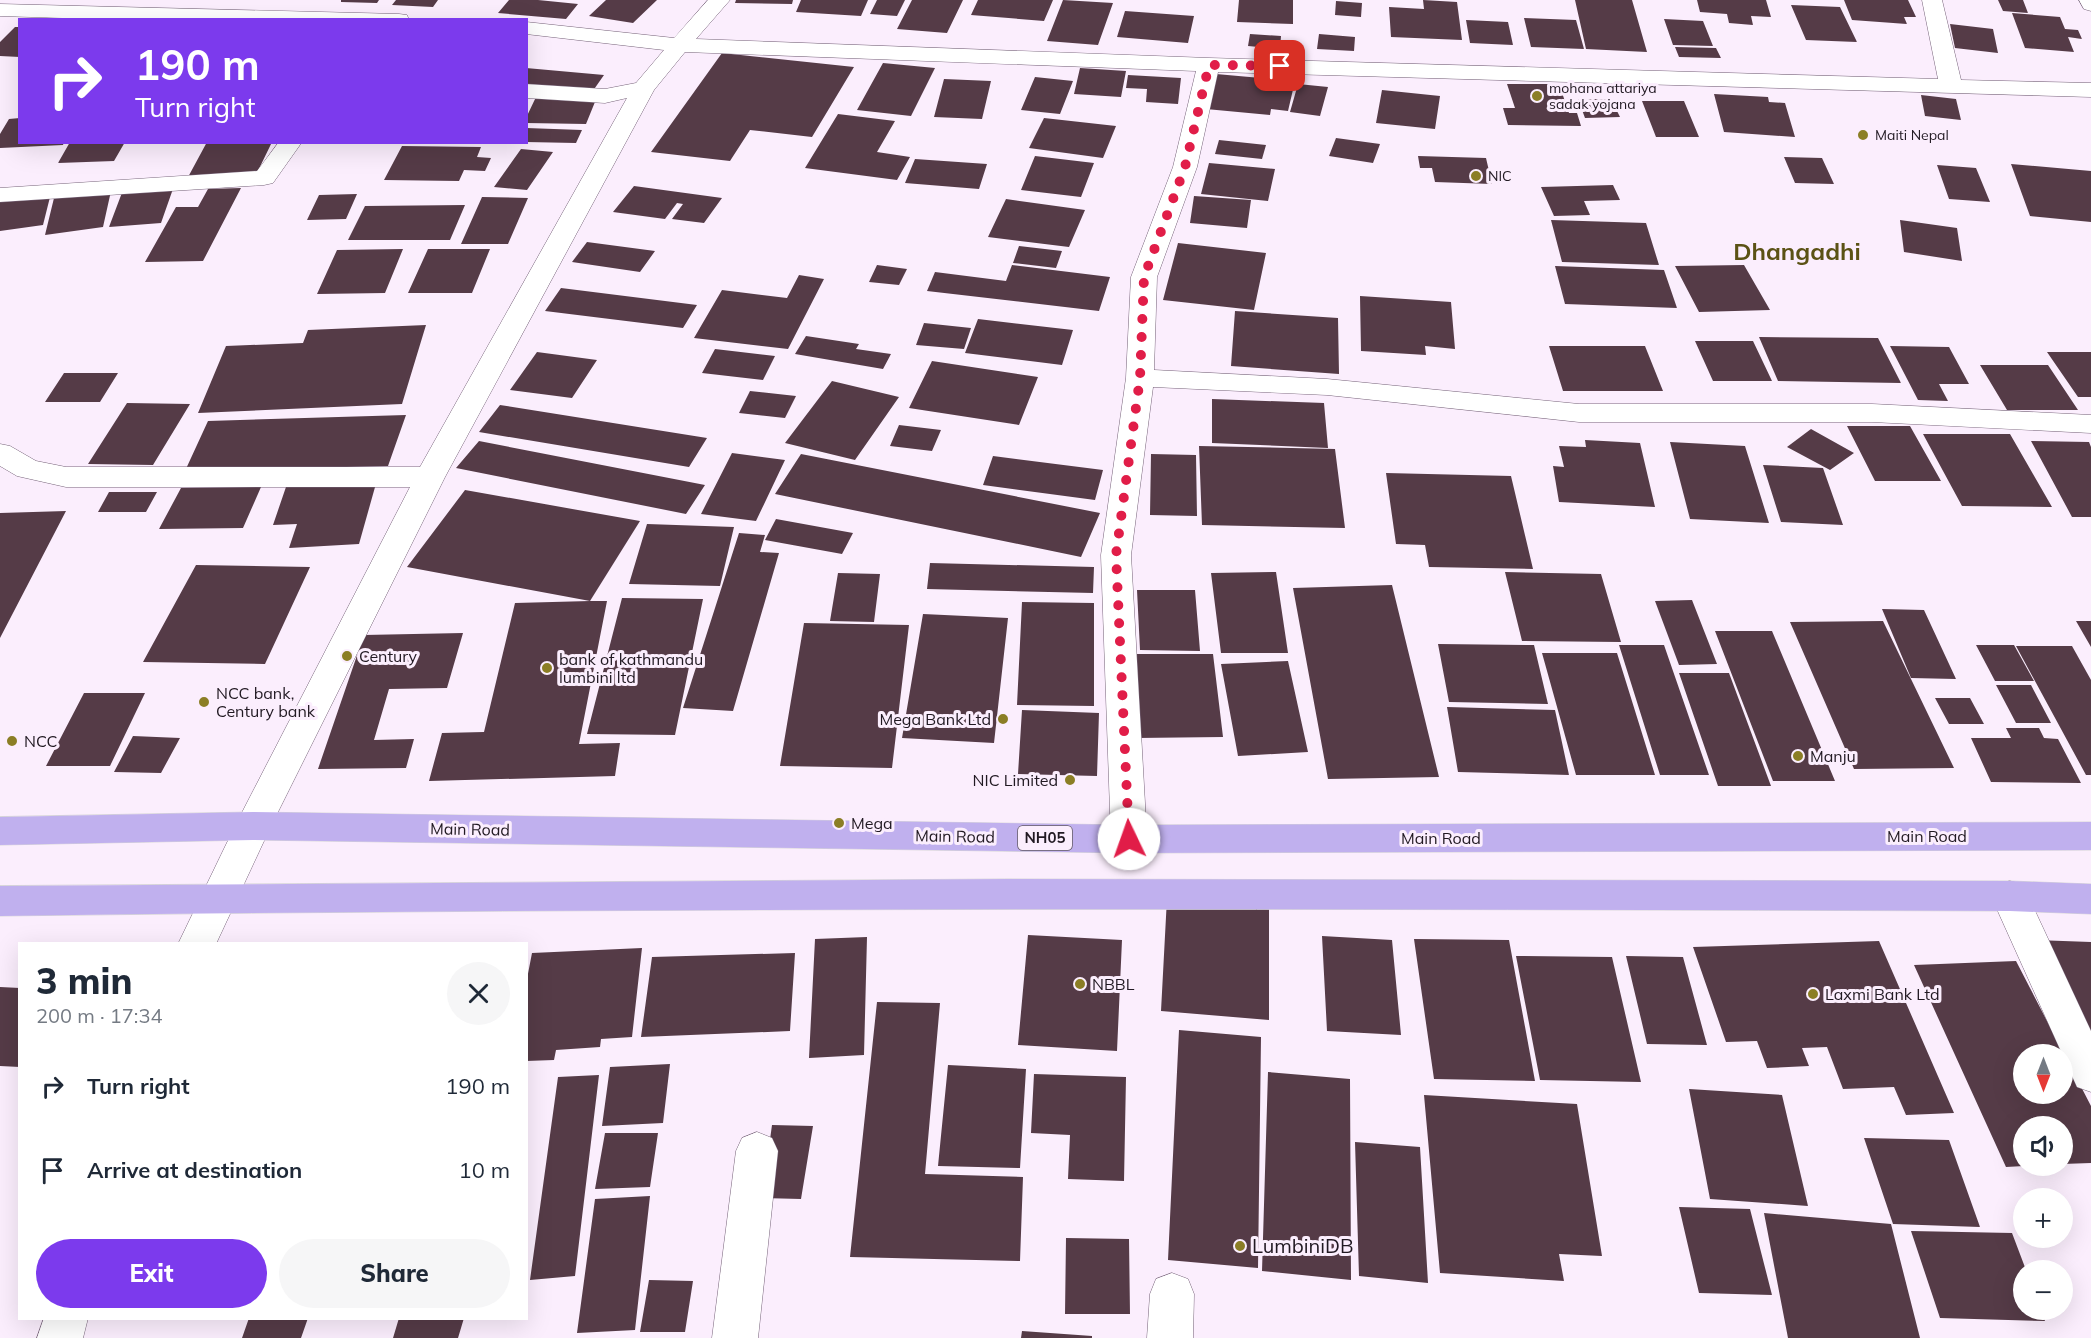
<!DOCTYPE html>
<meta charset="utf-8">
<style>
body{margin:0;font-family:Mulish,sans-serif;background:#f6f6f7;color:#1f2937;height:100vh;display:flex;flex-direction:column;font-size:22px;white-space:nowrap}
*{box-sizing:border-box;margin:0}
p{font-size:20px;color:#747a83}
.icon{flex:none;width:33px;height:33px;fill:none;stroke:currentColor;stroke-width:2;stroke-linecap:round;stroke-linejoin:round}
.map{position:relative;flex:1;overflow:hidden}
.side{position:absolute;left:18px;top:942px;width:510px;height:378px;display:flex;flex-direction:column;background:#fff;border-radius:0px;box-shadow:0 6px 24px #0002}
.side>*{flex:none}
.top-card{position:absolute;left:18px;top:18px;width:510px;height:126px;border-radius:0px;box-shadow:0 6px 24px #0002;background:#7c3aed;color:#fff;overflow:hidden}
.needle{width:39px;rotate:180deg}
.tools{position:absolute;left:2013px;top:1044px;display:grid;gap:12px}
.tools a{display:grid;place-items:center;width:60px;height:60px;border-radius:50%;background:#fff;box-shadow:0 6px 24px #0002;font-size:30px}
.pin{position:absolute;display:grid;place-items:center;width:51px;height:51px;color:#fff;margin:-26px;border-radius:12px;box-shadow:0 3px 9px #0006}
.me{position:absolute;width:66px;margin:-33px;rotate:357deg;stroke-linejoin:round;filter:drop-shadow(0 0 4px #0008)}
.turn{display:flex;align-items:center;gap:21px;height:126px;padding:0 18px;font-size:27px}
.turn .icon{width:78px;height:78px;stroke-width:2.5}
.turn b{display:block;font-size:42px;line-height:51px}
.round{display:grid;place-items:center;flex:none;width:63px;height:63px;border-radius:32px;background:#f6f6f7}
.headline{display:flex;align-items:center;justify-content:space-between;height:102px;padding:0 18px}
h1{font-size:36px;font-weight:800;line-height:45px}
.cta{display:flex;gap:12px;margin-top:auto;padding:12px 18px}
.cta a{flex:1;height:69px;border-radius:36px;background:#7c3aed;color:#fff;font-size:24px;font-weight:800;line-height:69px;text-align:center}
.cta a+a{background:#f6f6f7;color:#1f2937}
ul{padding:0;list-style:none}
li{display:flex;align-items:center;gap:18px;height:84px;padding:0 18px}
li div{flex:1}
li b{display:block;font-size:22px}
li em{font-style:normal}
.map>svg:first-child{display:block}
.building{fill:#553b47;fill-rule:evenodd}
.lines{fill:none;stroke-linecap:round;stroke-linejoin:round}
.street-casing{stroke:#766379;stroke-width:1}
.primary-casing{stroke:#d7d6d7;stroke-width:1}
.street{fill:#fff;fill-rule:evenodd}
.primary{fill:#c0b0ee;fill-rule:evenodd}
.route{stroke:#e11d48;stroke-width:10;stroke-dasharray:0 18}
.poi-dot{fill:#8b7e25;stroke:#fbeefd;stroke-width:2}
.labels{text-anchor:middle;stroke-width:6;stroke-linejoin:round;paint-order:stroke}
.far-poi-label{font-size:14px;fill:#211922;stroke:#fbeefd;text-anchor:start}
.shield{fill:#fbeefd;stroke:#625964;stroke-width:1.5}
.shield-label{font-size:15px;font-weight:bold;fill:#211922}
.poi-label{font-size:16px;fill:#211922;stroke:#fbeefd;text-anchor:start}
.street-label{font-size:16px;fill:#211922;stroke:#fbeefd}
.near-poi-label{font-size:20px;fill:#211922;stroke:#fbeefd;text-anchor:start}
.far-town-label{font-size:24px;font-weight:bold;fill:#5b5215;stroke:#fbeefd}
</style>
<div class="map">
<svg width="2091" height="1338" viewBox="0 0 2091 1338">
<rect width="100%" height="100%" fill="#fbeefd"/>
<path class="building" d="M341,0H379L377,3L341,2Z
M396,0H438L433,7L392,5Z
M509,0H538L578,4L566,19L498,13Z
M606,0H657L633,23L589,16Z
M736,0H793L792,4L735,3Z
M801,0H868L861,16L796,12Z
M877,0H905L897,16L870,14Z
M912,0H963L947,33L897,29Z
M978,0H1053L1044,21L971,15Z
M1063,0L1113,3L1098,45L1047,41Z
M1239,0H1293V24L1237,22Z
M1423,0L1457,2L1462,40L1391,37L1389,7L1424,9Z
M1575,0H1632L1647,52L1586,49Z
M1697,0H1766L1771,17L1751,16L1753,25L1729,23L1727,14L1700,12Z
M1844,0H1908L1916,17H1904L1907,24L1852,20Z
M1998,0H2023L2028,13L2003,11Z
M1336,1L1362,3L1361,17L1335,15Z
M1791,5L1840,7L1857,42L1806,40Z
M1125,11L1194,16L1188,43L1117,37Z
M2012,13L2060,17L2065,29L2078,30L2082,39L2068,37L2074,52L2025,48Z
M1524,18L1576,20L1584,49L1531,47Z
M1664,19L1703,21L1713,46L1673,45Z
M1466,20L1508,22L1513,45L1470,43Z
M1950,24L1993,29L1998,53L1955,48Z
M15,27H20V57L0,56V42Z
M1250,34L1281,36L1280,49L1248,46Z
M1319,34L1355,37L1354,51L1317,49Z
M1675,47L1716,48L1721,58L1679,57Z
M722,53L854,67L812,137L750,130L730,161L651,152Z
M883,63L935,68L911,116L857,110Z
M526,68L604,75L590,95L526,89Z
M1080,68L1126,71L1121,97L1074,94Z
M1216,74L1295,81L1288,111L1271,109L1270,115L1206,109Z
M1128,75L1181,78L1178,104L1146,102L1147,89L1126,88Z
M1035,77L1073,81L1060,114L1021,110Z
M944,79L991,81L982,119L934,117Z
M1298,84L1328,87L1320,116L1290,112Z
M1507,84H1559L1569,113H1577L1581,126L1508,125L1503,108H1515Z
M1382,90L1440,96L1435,129L1376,123Z
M1714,94L1768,97L1769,102L1785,103L1795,137L1724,132Z
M1921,95L1956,99L1961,120L1925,116Z
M536,97H597L586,124L526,123V118Z
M1578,99H1611L1620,117L1585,118Z
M1642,101H1684L1699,137H1656Z
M838,114L895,121L877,152L910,157L897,180L805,168Z
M20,118V142H64L63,145L0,148V134L9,119Z
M1044,118L1116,126L1103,158L1029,148Z
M526,128L582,130L576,143L526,142Z
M1336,138L1380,144L1373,163L1329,156Z
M1219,140L1266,145L1262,159L1215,154Z
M70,142H125L114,161L58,163Z
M207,142H272L255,177L187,179Z
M402,146L481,147L477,157L491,158L485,171L464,170L459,181L384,180Z
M521,149L553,152L527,190L494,187Z
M1035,156L1094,163L1081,197L1021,190Z
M1418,156L1486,158L1492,184L1435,182L1432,168H1420Z
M1784,157L1822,158L1834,184L1795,183Z
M915,159L987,164L979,189L905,183Z
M1209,163L1275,169L1268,201L1201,194Z
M2011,164L2091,171V222L2030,216Z
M1937,165L1976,168L1990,202L1949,199Z
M1613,185L1620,200L1584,201L1590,215L1554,216L1541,187Z
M174,186L161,223L109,227L123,190Z
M634,186L722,198L704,223L672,219L683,204L677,203L665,219L613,212Z
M241,188L203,261L145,262L176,207H198L208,189Z
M111,191L103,227L45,235L54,198Z
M51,193L43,225L0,231V199Z
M357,194L346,219L307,220L319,195Z
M1194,196L1251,200L1247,228L1190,223Z
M482,197L528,198L508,244H461Z
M1006,199L1085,210L1069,247L988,237Z
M465,205L450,240H348L365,206Z
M1551,220L1646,223L1659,265L1562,262Z
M1900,220L1957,228L1962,261L1904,252Z
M587,242L655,251L640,272L572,262Z
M1178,243L1266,253L1254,310L1163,300Z
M1019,246L1062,251L1056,268L1013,263Z
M403,249L385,293L317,294L337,250Z
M428,249H490L472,293H408Z
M877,265L907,269L899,285L869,282Z
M1012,265L1110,277L1099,311L927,291L935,272L1006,281Z
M1744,265L1770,310L1699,312L1675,266Z
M1555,266L1664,270L1677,308L1565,304Z
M799,275L824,279L788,349L694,338L722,290L787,298Z
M561,288L697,305L683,328L545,311Z
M1360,296L1451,302L1455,349L1425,346L1426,355L1361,351Z
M1235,311L1338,318L1339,374L1231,366Z
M978,319L1073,330L1062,365L965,353Z
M924,323L971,328L964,349L916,345Z
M426,325L402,404L198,413L226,346L303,343L308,330Z
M806,336L859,344L856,349L891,354L883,369L795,354Z
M1759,337L1878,338L1901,383L1778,381Z
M1695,341H1753L1772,381H1713Z
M1549,346H1645L1663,391H1563Z
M1890,346L1949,347L1969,384H1939L1948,401L1918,400Z
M715,349L775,356L763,380L702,373Z
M537,352L597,360L572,398L510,390Z
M2047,352H2091V397H2078Z
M932,361L1038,377L1019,425L909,408Z
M1980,365H2048L2078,410H2007Z
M64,373H118L100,402H45Z
M832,381L899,397L855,460L785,443Z
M750,391L796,396L785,418L739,413Z
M1212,399L1324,403L1328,448L1212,443Z
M127,403L190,404L153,465L88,464Z
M500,405L707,438L689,467L479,432Z
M406,415L388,466L185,471L208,421Z
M899,425L941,430L932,451L890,446Z
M1847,426H1910L1941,481H1875Z
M1811,429L1854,453L1830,470L1787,447Z
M1923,434H2010L2052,507L1962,506Z
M1585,440L1640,443L1655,507L1559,502L1553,466L1564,467L1559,446L1586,447Z
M479,441L705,485L686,514L456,468Z
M2031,441L2089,442L2091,447V517H2072Z
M1670,442L1745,446L1769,523L1690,519Z
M1199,446L1335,449L1345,528L1202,525Z
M732,453L785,460L756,521L701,514Z
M801,454L1100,513L1081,557L775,494Z
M1151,454L1196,455L1197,516L1150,515Z
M993,456L1103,470L1095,500L983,485Z
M1763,465L1823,468L1843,525L1781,522Z
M1386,473L1511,476L1533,569L1429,567L1425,545L1396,544Z
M377,480L359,544L289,548L297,524L273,525L287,484Z
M261,487L243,528L159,529L181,488Z
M465,490L640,521L590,601H607L579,744L620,743L615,776L429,781L442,733L484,732L515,603L590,601L407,567Z
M109,492H157L146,512H98Z
M66,511L0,638V513Z
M776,519L853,533L842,554L765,540Z
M647,524L734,527L720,586L629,584Z
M739,533L765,535L760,552L779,553L733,711L683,708Z
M930,563L1094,567L1093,593L927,589Z
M196,565L310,567L265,664L143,662Z
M1276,572L1288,653H1221L1211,573Z
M1505,572L1601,574L1621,642L1522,641Z
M838,573L880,574L874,622L830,621Z
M1392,585L1439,777L1328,779L1293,588Z
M1137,590H1195L1200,651L1140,650Z
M622,598L703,599L675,735L587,734Z
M1692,600L1717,664L1679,665L1655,601Z
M1022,602L1094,603V706L1017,705Z
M1882,609L1924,610L1956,679L1911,678Z
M923,614L1008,618L994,743L902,738Z
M1883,621L1911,679L1954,768L1854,769L1790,622Z
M2076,621H2091V647Z
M804,623L909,625L892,768L780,766Z
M1715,631H1772L1835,781H1773Z
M463,633L447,688L389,689L374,740L414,739L406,768L318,769L364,635Z
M1438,644L1534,645L1548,704L1449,702Z
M1619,645H1664L1709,775H1660Z
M1976,645H2014L2034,681H1995Z
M2016,646H2072L2091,680V775H2086Z
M1542,653H1617L1655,775H1576Z
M1130,654H1213L1223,737L1136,738Z
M1288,661L1308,752L1238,756L1221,664Z
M1679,673H1729L1771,786H1718Z
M1996,685H2031L2051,723H2016Z
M84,693H145L110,766H46Z
M1935,698H1970L1984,724H1949Z
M1447,707L1555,710L1569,775L1458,772Z
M1022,710L1099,713L1097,776L1018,774Z
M2006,728H2039L2044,738L2058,739L2081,783L1991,782L1971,738H2011Z
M133,736L180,738L161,773L114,772Z
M1167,898L1269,905V1020L1161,1011Z
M1028,935L1122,940L1117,1051L1018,1045Z
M1322,936L1392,940L1401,1035L1327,1031Z
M867,937L864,1055L809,1058L815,939Z
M1414,939L1509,940L1535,1081L1434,1079Z
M2035,940L2091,942V1054Z
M1879,941L1954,1113L1906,1115L1894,1087L1843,1089L1827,1047L1802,1048L1809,1066L1767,1068L1757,1041L1726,1042L1693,947Z
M642,948L632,1037L601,1039L600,1047L556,1050L554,1060L526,1061V984L532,953Z
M795,953L790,1031L641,1037L652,957Z
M1516,956L1612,957L1641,1082L1540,1080Z
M1626,956L1683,957L1707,1045L1647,1044Z
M2016,961L2091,1106V1163L2062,1164V1126H2024V1166L2006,1167L1914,965ZM2024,1054H2062V1094H2024Z
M0,987L20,988V1067L0,1066Z
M877,1002L940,1003L925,1174L1023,1177L1020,1261L850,1257Z
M1179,1030L1261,1037L1258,1268L1168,1260Z
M670,1064L663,1123L602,1126L610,1067Z
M948,1065L1026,1069L1020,1168L938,1166Z
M1268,1072L1350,1079L1351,1280L1262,1271Z
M1034,1074L1126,1077L1124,1181L1068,1179L1070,1135L1031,1133Z
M599,1075L575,1276L530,1280L558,1077Z
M1689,1089L1782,1095L1808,1206L1710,1199Z
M1424,1095L1577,1104L1602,1256L1559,1254L1564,1281L1440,1273Z
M772,1125L813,1126L801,1199L762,1198Z
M605,1133H658L650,1187L595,1189Z
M1864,1138L1949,1140L1980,1227L1893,1224Z
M1355,1142L1420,1147L1428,1283L1359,1276Z
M650,1196L635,1330L577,1333L595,1199Z
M1679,1207L1750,1209L1772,1295L1699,1293Z
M1764,1213L1891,1224L1920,1338H1788Z
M1911,1231L2012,1233L2026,1270H2024V1310H2041L2045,1321L1940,1318Z
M1066,1238L1129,1239L1130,1314H1065Z
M649,1280L693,1281L685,1332H640Z
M249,1318H308L301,1338H242Z
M399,1318H464L458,1338H393Z
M1022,1331L1092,1336V1338H1021Z"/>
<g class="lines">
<g class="street-casing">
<path id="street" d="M708,0H730L696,39L1209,58L1938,79L1922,0H1942L1961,80L2091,83V97L1218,72L1197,167L1157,277L1154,370L1327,379L1579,404H1872L2091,415V433L1872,422H1579L1327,395L1153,387L1131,555L1147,839L1142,849L1129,853L1116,849L1111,839L1101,555L1126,378L1131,277L1173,167L1196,71L685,52L654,90L445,477L271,826L216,944H178L235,826L410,487H66L17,476L0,466V444L10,446L36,461L66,467H420L627,98L605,103L526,98V84L605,89L636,83L664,50L526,34V22L674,38Z
M2079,0H2091V11L2084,9Z
M0,4L399,14L407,15L409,20H125L0,16Z
M279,142H302L273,183L264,185L0,202V188L257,171Z
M2010,881L2023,885L2091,1031V1092L2077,1087L1991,896L1997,885Z
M757,1132L772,1138L778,1151L758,1338H712L736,1151L742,1138Z
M1172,1273L1188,1279L1194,1294L1193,1338H1147L1150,1294L1156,1279Z
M44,1318H88L83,1338H37Z"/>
</g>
<g class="primary-casing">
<path id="primary" d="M253,812L1129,825L2091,822V850L1129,853L253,840L0,845V817Z
M1005,879L2010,881L2091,884V914L2010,911C1340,909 670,907 0,916V886Z"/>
</g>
<use href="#street" class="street"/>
<use href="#primary" class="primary"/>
</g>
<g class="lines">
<path class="route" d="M1129,839L1116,555L1140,378L1144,277L1185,167L1209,65L1280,66"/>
</g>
<g class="poi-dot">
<circle cx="1537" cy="96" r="6"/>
<circle cx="1863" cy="135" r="6"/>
<circle cx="1476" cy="176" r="6"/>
<circle cx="347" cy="656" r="6"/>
<circle cx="547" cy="668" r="6"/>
<circle cx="204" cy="702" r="6"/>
<circle cx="1003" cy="719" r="6"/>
<circle cx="12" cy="741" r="6"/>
<circle cx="1798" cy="756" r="6"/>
<circle cx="1070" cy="780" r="6"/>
<circle cx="839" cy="823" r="6"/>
<circle cx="1080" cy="984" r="6"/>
<circle cx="1813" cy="994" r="6"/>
<circle cx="1240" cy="1246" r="6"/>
</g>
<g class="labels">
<g class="far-poi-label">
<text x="1549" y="93">mohana attariya<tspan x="1549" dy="16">sadak yojana</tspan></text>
<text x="1875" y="140">Maiti Nepal</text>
<text x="1488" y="181">NIC</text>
</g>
<rect class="shield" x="1018" y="826" width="54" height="24" rx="4.5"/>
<g class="shield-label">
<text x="1045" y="843">NH05</text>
</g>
<g class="poi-label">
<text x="359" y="662">Century</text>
<text x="559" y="665">bank of kathmandu<tspan x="559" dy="18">lumbini ltd</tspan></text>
<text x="216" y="699">NCC bank,<tspan x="216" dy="18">Century bank</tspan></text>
<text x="991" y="725" text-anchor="end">Mega Bank Ltd</text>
<text x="24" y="747">NCC</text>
<text x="1810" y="762">Manju</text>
<text x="1058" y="786" text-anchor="end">NIC Limited</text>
<text x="851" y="829">Mega</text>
<text x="1092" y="990">NBBL</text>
<text x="1825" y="1000">Laxmi Bank Ltd</text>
</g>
<g class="street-label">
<text transform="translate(470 829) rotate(1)" y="6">Main Road</text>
<text transform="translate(955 836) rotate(1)" y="6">Main Road</text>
<text x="1927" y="842">Main Road</text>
<text x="1441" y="844">Main Road</text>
</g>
<g class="near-poi-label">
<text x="1252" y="1253">LumbiniDB</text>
</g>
<g class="far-town-label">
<text x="1797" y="260">Dhangadhi</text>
</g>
</g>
</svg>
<div class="tools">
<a><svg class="needle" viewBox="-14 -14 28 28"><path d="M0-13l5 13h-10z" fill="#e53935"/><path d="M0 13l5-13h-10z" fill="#747a83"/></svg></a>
<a><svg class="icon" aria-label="sound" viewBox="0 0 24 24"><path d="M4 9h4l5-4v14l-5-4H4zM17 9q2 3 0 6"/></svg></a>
<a>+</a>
<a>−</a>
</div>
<div class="pin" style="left:1280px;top:66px;background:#d93025"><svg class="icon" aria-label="arrive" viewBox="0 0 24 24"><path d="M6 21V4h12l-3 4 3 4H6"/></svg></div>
<svg class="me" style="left:1129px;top:839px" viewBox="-20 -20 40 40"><circle r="19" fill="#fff"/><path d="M0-13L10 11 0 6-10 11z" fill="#e11d48"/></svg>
<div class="top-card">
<div class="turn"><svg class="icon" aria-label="right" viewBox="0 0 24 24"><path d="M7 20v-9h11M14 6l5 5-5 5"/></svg><div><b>190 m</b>Turn right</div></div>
</div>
<section class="side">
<div class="headline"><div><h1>3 min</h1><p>200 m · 17:34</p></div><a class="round"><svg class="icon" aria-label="close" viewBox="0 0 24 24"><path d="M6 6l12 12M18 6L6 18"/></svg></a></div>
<ul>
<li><svg class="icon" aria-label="right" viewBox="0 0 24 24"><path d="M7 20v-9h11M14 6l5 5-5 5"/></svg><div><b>Turn right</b></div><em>190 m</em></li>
<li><svg class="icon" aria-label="arrive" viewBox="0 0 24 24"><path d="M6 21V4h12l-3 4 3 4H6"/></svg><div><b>Arrive at destination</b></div><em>10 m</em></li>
</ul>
<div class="cta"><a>Exit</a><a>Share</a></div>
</section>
</div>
